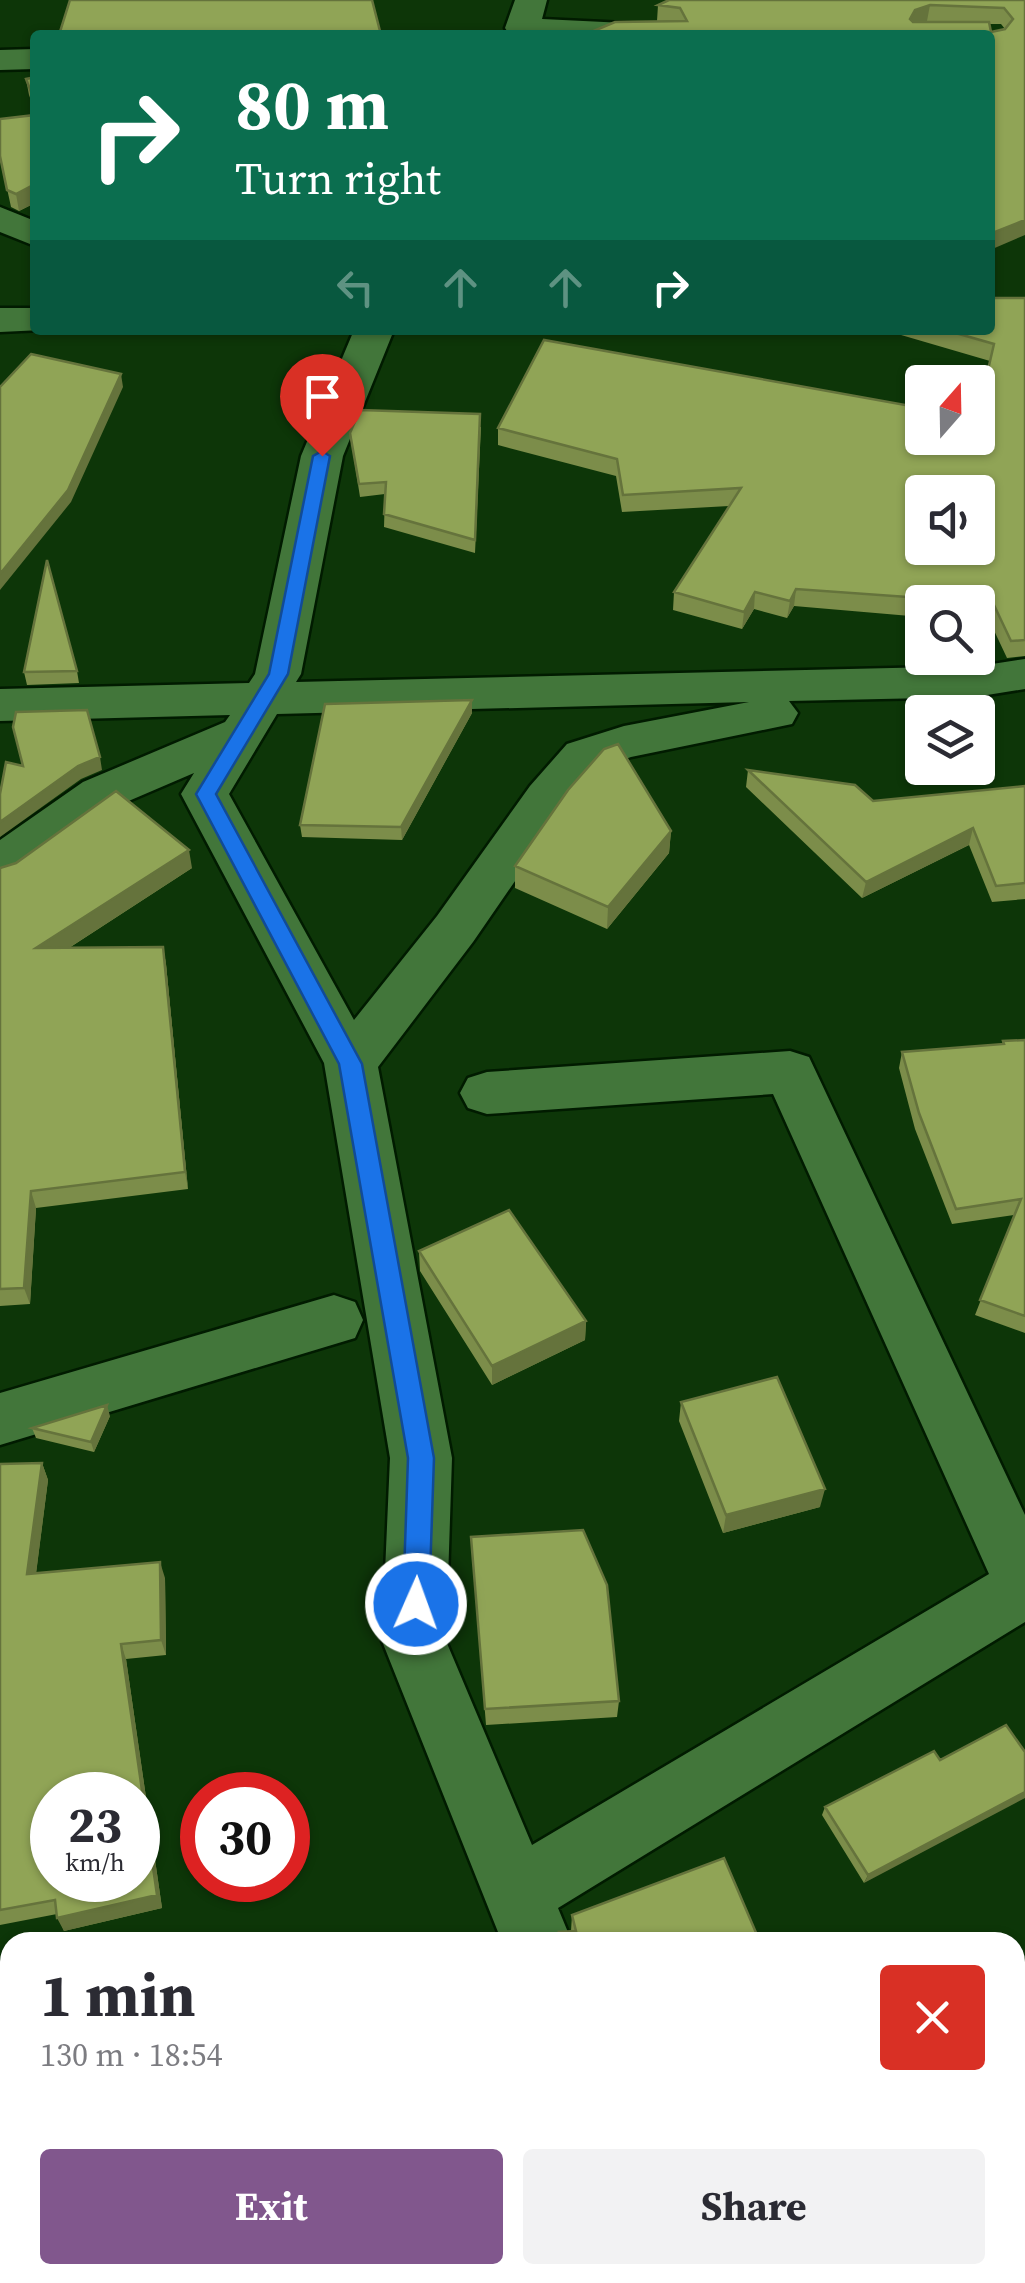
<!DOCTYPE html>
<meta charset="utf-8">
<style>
body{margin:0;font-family:"Source Serif 4",serif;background:#f2f2f3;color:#2b2b33;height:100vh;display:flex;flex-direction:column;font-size:38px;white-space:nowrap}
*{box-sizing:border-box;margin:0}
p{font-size:32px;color:#7c7c81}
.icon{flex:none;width:55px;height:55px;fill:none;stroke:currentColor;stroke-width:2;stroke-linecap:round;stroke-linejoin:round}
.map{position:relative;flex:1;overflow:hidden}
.panel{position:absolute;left:0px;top:1932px;width:1025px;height:352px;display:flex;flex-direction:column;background:#fff;border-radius:30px 30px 0 0;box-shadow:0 2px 8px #0004}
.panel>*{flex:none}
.hud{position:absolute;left:30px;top:30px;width:965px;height:305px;border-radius:10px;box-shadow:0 2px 8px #0004;background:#0b6e4f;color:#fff;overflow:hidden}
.needle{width:65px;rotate:20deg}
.fabs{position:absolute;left:905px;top:365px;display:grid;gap:20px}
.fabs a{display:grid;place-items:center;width:90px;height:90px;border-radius:10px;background:#fff;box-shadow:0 2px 8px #0004;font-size:50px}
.speed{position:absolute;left:30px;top:1772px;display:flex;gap:20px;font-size:50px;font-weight:700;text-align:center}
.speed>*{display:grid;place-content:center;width:130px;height:130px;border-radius:50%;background:#fff;box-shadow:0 2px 8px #0004;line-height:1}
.speed small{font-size:25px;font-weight:400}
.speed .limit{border:15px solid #d22;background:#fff;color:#111}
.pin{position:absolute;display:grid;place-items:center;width:85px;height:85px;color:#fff;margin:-102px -42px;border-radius:50% 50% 50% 0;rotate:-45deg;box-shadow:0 0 10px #0007}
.pin .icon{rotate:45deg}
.me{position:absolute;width:110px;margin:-55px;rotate:2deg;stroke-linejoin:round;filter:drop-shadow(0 0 8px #0008)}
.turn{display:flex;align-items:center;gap:35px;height:210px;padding:0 40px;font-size:45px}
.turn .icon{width:130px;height:130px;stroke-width:2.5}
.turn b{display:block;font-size:70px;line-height:85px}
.lanes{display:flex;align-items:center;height:95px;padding:0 40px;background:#0003;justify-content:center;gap:50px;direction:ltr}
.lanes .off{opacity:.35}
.round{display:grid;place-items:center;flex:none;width:105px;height:105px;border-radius:10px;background:#f2f2f3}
.overview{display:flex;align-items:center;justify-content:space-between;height:170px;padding:0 40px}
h1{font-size:60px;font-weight:700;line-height:75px}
.primary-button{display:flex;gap:20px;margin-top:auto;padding:20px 40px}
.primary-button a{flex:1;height:115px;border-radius:10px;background:#81578d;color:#fff;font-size:40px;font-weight:700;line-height:115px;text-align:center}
.primary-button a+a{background:#f2f2f3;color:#2b2b33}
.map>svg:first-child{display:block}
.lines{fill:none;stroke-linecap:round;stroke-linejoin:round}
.minor-casing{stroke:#011b00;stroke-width:5}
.minor{fill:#42763a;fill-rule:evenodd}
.wall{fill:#7c8d4a;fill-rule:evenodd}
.shaded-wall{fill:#65733c}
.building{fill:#90a456;stroke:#65733c;stroke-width:2.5;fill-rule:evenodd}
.route{fill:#1a73e8;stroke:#114b97;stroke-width:2.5}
</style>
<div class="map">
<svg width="1025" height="2283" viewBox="0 0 1025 2283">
<rect width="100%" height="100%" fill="#0d3608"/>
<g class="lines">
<g class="minor-casing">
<path id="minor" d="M515,0H547L542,19L666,25L678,28L683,35H510L505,28Z
M35,49V69L0,70V50Z
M0,207L35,221V246L0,232Z
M0,308H35V330H42L0,332Z
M354,330H394L343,456L301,674L296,682L979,666L1025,659V689L944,702L927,698L789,701L798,713L792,724L631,757L601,768L564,810L473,942L378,1067L452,1458L446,1641L532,1845L989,1574L773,1094L487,1114L468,1108L460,1093L468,1078L487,1072L790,1051L809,1057L1025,1515V1622L558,1908L572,1942H502L382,1641L390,1458L324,1063L181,794L194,773L117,806L18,878L0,883V840L83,782L225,722L230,715L0,721V689L249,683L255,674L301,456ZM749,702L624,726L567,744L530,786L437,916L354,1020L229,794L277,714Z
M334,1295L355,1302L363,1320L355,1338L0,1445V1393Z
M612,2275H688L691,2283H613Z"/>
</g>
<use href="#minor" class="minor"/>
</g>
<path class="wall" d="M1025,0L990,250L663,22L657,21L658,5ZM989,24H1001L1005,29L991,32Z
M35,77V111L29,95L26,79Z
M35,115V203L19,211L11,207L0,156Z
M991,298H1025V656L1007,658L990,622L978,621V602H922V617L794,606L787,618L754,609L742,629L673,610L674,592L729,506L622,512L616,476L498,445V428L978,438L990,361L884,330H990Z
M481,427L475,553L384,527L385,494L360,497L350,433Z
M77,671L79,683L27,685L24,672Z
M472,700V713L402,840L302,837L300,825Z
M748,770L873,801L1025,786V899L992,902L969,845L862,898L746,787Z
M671,831L669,853L607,929L515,888V866Z
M0,868H192L69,948L163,947L166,964L188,1189L36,1208L30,1304L0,1306Z
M1025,1040V1333L975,1315L1014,1215L952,1224L915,1129L899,1068L902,1052L1002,1045L1003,1041Z
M419,1251L586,1321L585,1340L492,1385L420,1271Z
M681,1402L820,1507L723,1533L679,1421Z
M110,1416L94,1452L36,1438L32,1428Z
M42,1463L48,1480L36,1573L165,1578L166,1655L126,1659L162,1908L64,1931L57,1914L0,1925V1464Z
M471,1537L619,1701L617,1717L486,1725Z
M934,1751L864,1883L822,1815L825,1807Z
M572,1915L760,1942H558L559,1932L571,1931Z"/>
<path class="shaded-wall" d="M930,5L927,21L913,26L910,19L915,10Z
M35,184V203L19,211L16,194Z
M1025,220V235L990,250V234Z
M121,374L123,387L71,502L0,590V574Z
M796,589L794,606L787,618L790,601Z
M755,592L754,609L742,629L744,612Z
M472,700V713L402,840L401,827Z
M100,757L102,770L81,779L0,837V822L78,766Z
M973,828L969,845L862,898L866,882Z
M671,831L669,853L607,929L608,907Z
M189,850L192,868L41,966L36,948Z
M163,947L166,964L188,1189L185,1172Z
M31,1191L36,1208L30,1304L24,1288Z
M586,1321L585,1340L492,1385V1366Z
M107,1405L110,1416L94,1452L91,1442Z
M42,1463L48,1480L34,1590L27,1574Z
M825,1489L820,1507L723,1533L726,1515Z
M160,1562L165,1578L166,1655L161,1640Z
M121,1644L126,1659L162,1908L64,1931L57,1918Z
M1025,1792V1798L864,1883L868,1875Z"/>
<path class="building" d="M70,0H372L381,35H59Z
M669,0H1025V220L990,234V35H584L615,22L687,21L680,8L658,5ZM930,5L1004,8L1013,19L1005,29L991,32L989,22H913L910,19L915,10Z
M35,77V102L26,79Z
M35,115V184L16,194L7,190L0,156V119Z
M990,286L991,298H1025V640L1011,641L994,605L978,602L796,589L790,601L755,592L744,612L674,592L741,488L623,495L617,459L498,428L544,340L922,408V438H978V413L994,344L945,330H990ZM922,492H978V548H922Z
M31,354L121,374L68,490L0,574V387Z
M360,410L480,414L475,540L384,514L386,482L359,484L350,433Z
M47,560L77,671L24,672Z
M472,700L401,827L300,825L325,704Z
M87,710L100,757L78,766L0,822V794L6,762L23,766L13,727L16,712Z
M618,744L671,831L608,907L515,866L568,790L604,749Z
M748,770L855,785L873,801L1025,786V883L996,886L973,828L866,882Z
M116,791L189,850L36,948L163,947L185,1172L31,1191L24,1288L0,1289V868L16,863Z
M1025,1040V1316L980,1300L1021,1199L956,1209L919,1113L902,1052L1004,1044L1003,1041Z
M509,1210L586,1321L492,1366L419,1251Z
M777,1377L825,1489L726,1515L681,1402Z
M107,1405L91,1442L32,1428Z
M42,1463L27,1574L160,1562L161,1640L121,1644L157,1895L57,1918L55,1900L0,1910V1464ZM52,1795H138V1880H52Z
M583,1530L607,1585L619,1701L485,1709L471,1537Z
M1006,1725L1025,1752V1792L868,1875L825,1807L934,1751L940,1760Z
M724,1858L760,1942H563L559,1932L576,1931L572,1915Z
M1025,2249V2283H958L973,2275H1015V2254Z
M427,2275H542L543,2283H428Z
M726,2275H945L950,2283H714Z"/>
<path class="route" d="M322,451L330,456L288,674L216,794L362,1064L434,1458L429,1604L425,1613L416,1616L406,1613L403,1604L408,1458L339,1064L196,794L269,674L313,456Z"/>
</svg>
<div class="fabs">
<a><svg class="needle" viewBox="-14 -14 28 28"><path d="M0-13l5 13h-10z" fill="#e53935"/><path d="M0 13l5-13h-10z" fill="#7c7c81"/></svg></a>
<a><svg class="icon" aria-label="sound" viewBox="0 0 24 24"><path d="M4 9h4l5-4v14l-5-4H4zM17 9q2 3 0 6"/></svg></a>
<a><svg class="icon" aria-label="search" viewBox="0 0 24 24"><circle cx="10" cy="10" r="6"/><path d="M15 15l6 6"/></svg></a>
<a><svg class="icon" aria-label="layers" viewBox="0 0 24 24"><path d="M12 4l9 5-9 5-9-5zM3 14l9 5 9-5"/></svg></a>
</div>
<div class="speed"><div>23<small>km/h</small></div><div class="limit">30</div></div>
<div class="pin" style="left:322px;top:456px;background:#d93025"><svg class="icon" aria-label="arrive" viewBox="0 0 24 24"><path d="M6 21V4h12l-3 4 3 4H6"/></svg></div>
<svg class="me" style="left:416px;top:1604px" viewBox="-20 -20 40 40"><circle r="17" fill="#1a73e8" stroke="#fff" stroke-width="3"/><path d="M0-11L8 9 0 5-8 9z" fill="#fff"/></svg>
<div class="hud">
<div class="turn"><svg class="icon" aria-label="right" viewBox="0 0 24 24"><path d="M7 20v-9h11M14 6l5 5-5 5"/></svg><div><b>80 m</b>Turn right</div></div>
<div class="lanes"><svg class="icon off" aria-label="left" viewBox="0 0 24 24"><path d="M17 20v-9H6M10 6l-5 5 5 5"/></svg><svg class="icon off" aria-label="ahead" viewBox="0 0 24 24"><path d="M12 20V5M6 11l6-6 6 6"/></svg><svg class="icon off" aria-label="ahead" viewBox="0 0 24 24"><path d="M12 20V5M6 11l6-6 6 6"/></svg><svg class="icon" aria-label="right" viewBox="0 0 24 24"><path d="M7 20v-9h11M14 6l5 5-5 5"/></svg></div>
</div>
<section class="panel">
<div class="overview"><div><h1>1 min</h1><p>130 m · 18:54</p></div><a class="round" style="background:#d93025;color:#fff"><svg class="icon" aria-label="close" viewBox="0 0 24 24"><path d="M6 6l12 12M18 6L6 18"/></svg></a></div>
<div class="primary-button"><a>Exit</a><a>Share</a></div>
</section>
</div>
